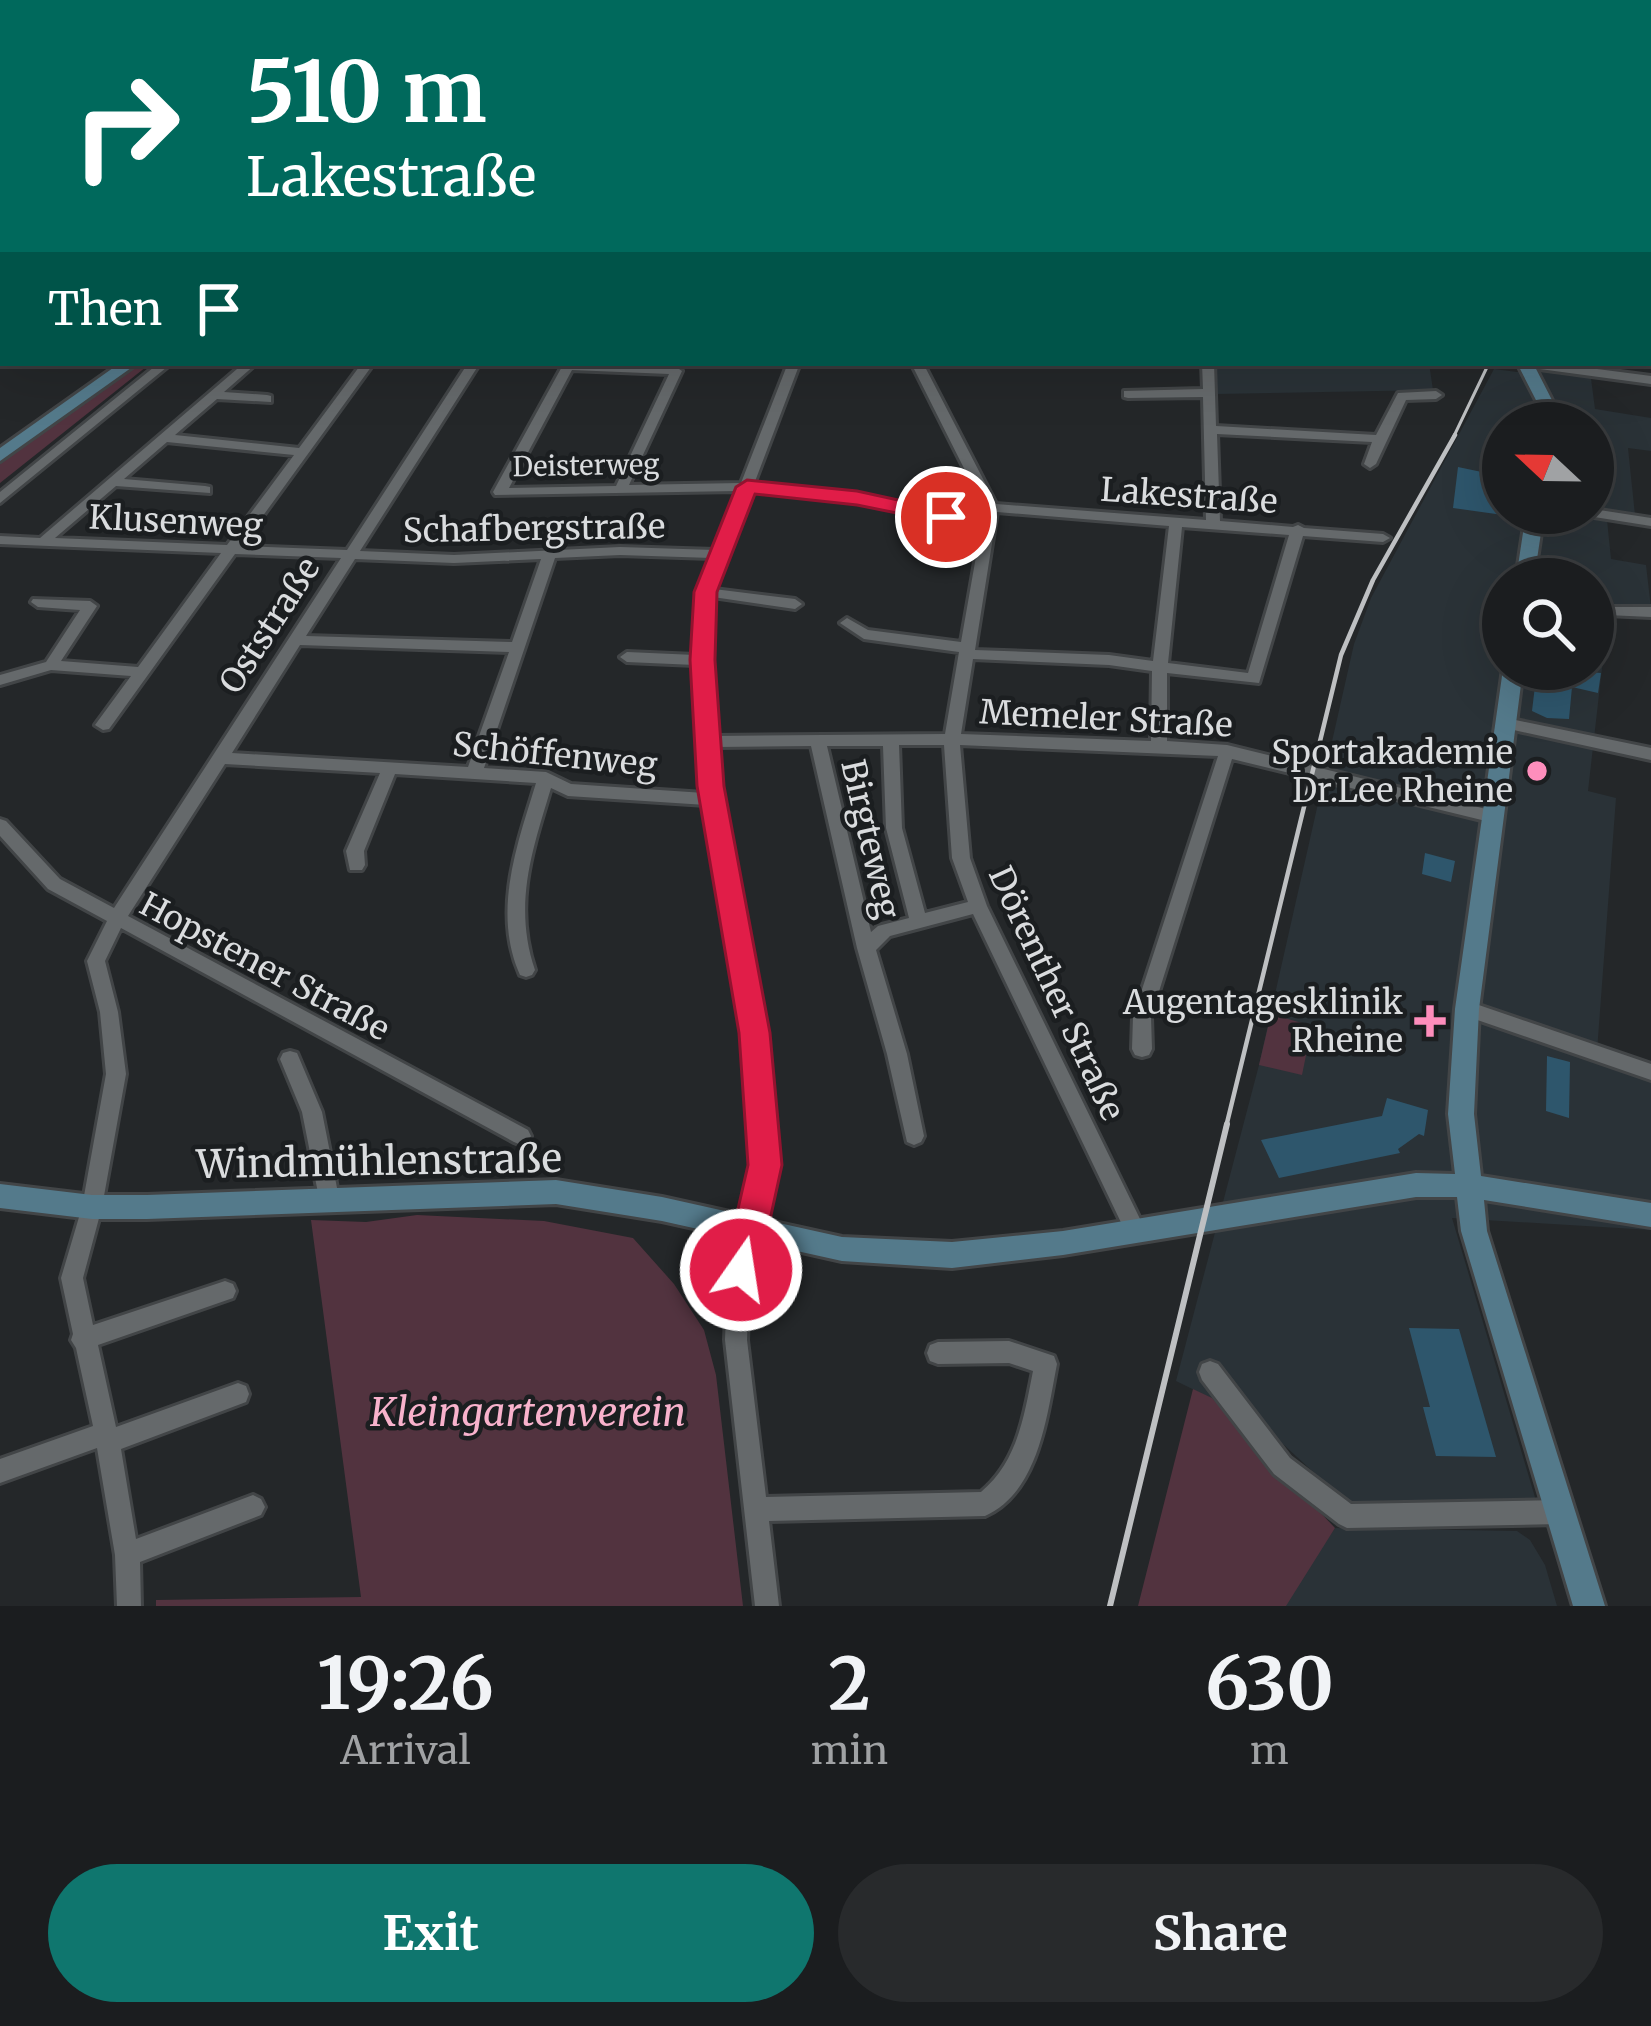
<!DOCTYPE html>
<meta charset="utf-8">
<style>
body{margin:0;font-family:Merriweather,serif;background:#282a2c;color:#f1f3f6;height:100vh;display:flex;flex-direction:column;font-size:45px;white-space:nowrap}
*{box-sizing:border-box;margin:0}
p{font-size:39px;color:#a0a2a4}
.icon{flex:none;width:66px;height:66px;fill:none;stroke:currentColor;stroke-width:2;stroke-linecap:round;stroke-linejoin:round}
.map{position:relative;height:1606px;overflow:hidden}
.details{display:flex;flex-direction:column;background:#1b1d1f;flex:1}
.details>*{flex:none}
.hud{position:absolute;left:0px;top:0px;width:1653px;height:366px;box-shadow:0 12px 48px #0002,0 0 0 3px #393b3d;background:#00695c;color:#fff;overflow:hidden}
.needle{width:78px;rotate:292deg}
.fabs{position:absolute;left:1482px;top:402px;display:grid;gap:24px}
.fabs a{display:grid;place-items:center;width:132px;height:132px;border-radius:50%;background:#1b1d1f;box-shadow:0 12px 48px #0002,0 0 0 3px #393b3d;font-size:60px}
.pin{position:absolute;display:grid;place-items:center;width:102px;height:102px;color:#fff;margin:-51px;border:6px solid #fff;border-radius:50%;box-shadow:0 3px 12px #0007}
.me{position:absolute;width:132px;margin:-66px;rotate:13deg;stroke-linejoin:round;filter:drop-shadow(0 0 9px #0008)}
.turn{display:flex;align-items:center;gap:42px;height:252px;padding:0 48px;font-size:54px}
.turn .icon{width:156px;height:156px;stroke-width:2.5}
.turn b{display:block;font-size:84px;line-height:102px}
.then{display:flex;align-items:center;height:114px;padding:0 48px;background:#0003;gap:24px;font-size:45px}
.eta{display:flex;justify-content:space-evenly;align-items:center;height:204px;text-align:center}
.eta b{font-size:72px;font-weight:700;line-height:84px}
.button{display:flex;gap:24px;margin-top:auto;padding:24px 48px}
.button a{flex:1;height:138px;border-radius:72px;background:#0f766e;color:#fff;font-size:48px;font-weight:700;line-height:138px;text-align:center}
.button a+a{background:#282a2c;color:#f1f3f6}
.map>svg:first-child{display:block}
.built{fill:#2a3237;fill-rule:evenodd}
.green{fill:#52333f}
.building{fill:#2e566c}
.lines{fill:none;stroke-linecap:round;stroke-linejoin:round}
.street-casing{stroke:#424547;stroke-width:6}
.secondary-casing{stroke:#424547;stroke-width:6}
.street{fill:#65696b;fill-rule:evenodd}
.secondary{fill:#547a8b;fill-rule:evenodd}
.rail-far2{stroke:#bec0c2;stroke-width:3}
.rail-far1{stroke:#bec0c2;stroke-width:4.5}
.rail{stroke:#bec0c2;stroke-width:6}
.route{fill:#e11d48;stroke:#92132f;stroke-width:3}
.poi-dot{fill:#fe8ebc;stroke:#1b1e20;stroke-width:4.5}
.labels{text-anchor:middle;stroke-width:9;stroke-linejoin:round;paint-order:stroke}
.far-street-label{font-size:27px;fill:#dadcde;stroke:#1b1e20}
.street-label{font-size:33px;fill:#dadcde;stroke:#1b1e20}
.poi-label{font-size:33px;fill:#dadcde;stroke:#1b1e20;text-anchor:end}
.near-street-label{font-size:39px;fill:#dadcde;stroke:#1b1e20}
.near-park-label{font-size:39px;font-style:italic;fill:#f8b2cc;stroke:#1b1e20}
</style>
<div class="map">
<svg width="1651" height="1606" viewBox="0 0 1651 1606">
<rect width="100%" height="100%" fill="#242729"/>
<path class="built" d="M1216,363H1429L1433,390L1217,394Z
M1533,363H1589L1595,409L1651,418V451L1628,448L1635,515L1607,520L1611,559L1646,565L1651,608L1609,607L1588,791L1616,798L1597,1051L1651,1069V1230L1452,1218L1537,1504L1350,1506L1258,1421L1176,1381L1259,1065L1354,644L1371,598L1494,369L1517,372ZM1503,423H1593V513H1503ZM1503,579H1593V669H1503Z
M1335,1528L1517,1531L1530,1540L1545,1565L1557,1606H1282Z"/>
<path class="green" d="M140,363H151L0,483V463Z
M1271,1014L1312,1026L1302,1075L1259,1065Z
M417,1215L544,1221L633,1238L674,1284L704,1330L716,1375L743,1606H156V1600L361,1597L311,1220L366,1222Z
M1193,1389L1212,1398L1335,1528L1286,1606H1138Z"/>
<path class="building" d="M1458,467L1496,475L1492,496L1503,498V515L1453,508Z
M1548,669L1601,673L1598,693L1572,687L1569,719L1547,718L1532,711L1535,686L1544,688Z
M1425,853L1455,861L1451,882L1422,874Z
M1547,1056L1570,1062L1569,1118L1546,1111Z
M1387,1098L1428,1110L1424,1136L1419,1134L1398,1149L1400,1153L1279,1178L1261,1140L1382,1116Z
M1409,1328L1459,1329L1496,1457L1436,1456L1423,1407H1430Z"/>
<g class="lines">
<g class="street-casing">
<path id="street" d="M128,0H136L135,3H127Z
M724,0H751L753,2L734,3Z
M962,0H972L975,3H965Z
M1611,0H1622L1626,3H1615Z
M1650,4H1651V8H1650Z
M1650,27H1651V33H1650Z
M1650,75L1651,76V84L1650,83Z
M1650,93H1651V99H1650Z
M3,134V142L0,143V135Z
M0,162L3,163V169L0,168Z
M1650,246H1651V252H1650Z
M3,257V264L0,265V258Z
M0,293H3V299H0Z
M1650,328H1651V334H1650Z
M159,363H172L0,503V492Z
M244,363H257L224,392L267,395L271,396V402L217,399L175,435L299,448L362,363H374L241,546L347,550L468,363H480L360,551L454,555L620,547L715,550L738,491L495,495L493,492L564,363L676,367L682,371L629,485L741,483L788,363H800L754,484L857,494L982,520L984,508L911,363H923L996,504L1206,520L1203,397L1128,398L1124,397V391L1203,389L1202,363H1214L1216,426L1376,435L1398,393L1436,391L1442,395L1436,399L1406,400L1376,464L1370,468L1364,464L1372,442L1217,434L1220,521L1293,527L1298,525L1304,528L1383,534L1390,538L1383,542L1303,536L1259,683L1167,673V741L1227,745L1494,811L1502,817L1500,821L1494,823L1232,759L1151,1017L1152,1049L1149,1055L1142,1057L1135,1055L1132,1049L1133,1017L1218,756L960,745L970,858L987,906L1142,1223L1146,1230L1142,1237L1135,1240L1128,1237L973,914L890,936L876,950L907,1054L924,1136L921,1142L914,1145L907,1142L887,1054L857,948L811,746L716,747L719,786L763,1033L775,1165L749,1286L747,1340L766,1497L981,1492C1018,1461 1024,1416 1033,1371L1009,1363L938,1364L930,1361L927,1353L930,1345L938,1342L1009,1341L1054,1356L1057,1364C1047,1415 1039,1492 985,1516L769,1521L779,1606H755L725,1340L727,1286L755,1165L745,1033L706,805L568,796L551,788C532,851 513,905 535,970L532,975L526,977L520,975C492,912 517,845 536,783L395,774L364,851L365,865L362,870H350L346,851L380,773L225,764L128,916L528,1130L531,1136L528,1142L521,1145L514,1142L121,928L105,961L118,1012L126,1074L102,1207L83,1278L93,1325L225,1281L233,1284L236,1291L233,1298L98,1345L116,1427L238,1383L246,1386L249,1394L246,1402L121,1449L136,1539L253,1495L261,1499L265,1507L261,1515L140,1562L141,1606H117L115,1555L97,1448L0,1483V1459L93,1426L76,1348L71,1340L73,1334L61,1278L82,1207L106,1074L100,1012L87,961L107,921L48,889L0,836V819L6,821L60,879L114,908L341,558L235,554L109,729L103,730L95,725L131,676L51,670L0,685V675L46,662L80,610L38,607L31,602L33,599L90,601L97,606L61,661L138,667L221,553L0,544V536L40,538ZM572,370L669,374L616,486L509,488ZM167,442L294,455L227,545L55,538L116,486L210,493V487L205,486L124,479ZM751,491L857,502L981,528L961,642L868,630L847,618L840,623L864,639L959,652L945,734L715,736L709,660L713,597L795,609L802,604L795,599L714,589ZM997,512L1169,526L1153,661L1109,655L975,650ZM1182,527L1289,535L1248,673L1168,663ZM620,555L712,558L699,592L695,655L627,652L620,657L627,662L695,665L704,793L571,784L546,772L484,768L555,558ZM355,559L454,563L541,559L512,642L306,636ZM300,645L509,652L468,767L232,753ZM973,659L1109,665L1152,671L1151,741L961,734ZM899,745H944L952,858L968,902L925,913L902,828ZM827,746H883L886,828L909,918L878,926L871,932Z
M1519,363H1551L1651,376V384L1525,367Z
M1593,509L1651,518V526L1588,516L1586,513H1593Z
M1612,607H1651V617L1607,615L1605,612L1607,609Z
M1506,718L1651,748V760L1500,727L1498,723L1500,719Z
M1467,1001L1651,1064V1080L1460,1014L1458,1009L1460,1004Z
M290,1051L297,1053L322,1112L339,1198L336,1205L329,1207L322,1205L319,1198L302,1112L280,1059L283,1053Z
M1210,1361L1218,1364L1290,1458L1351,1504L1560,1500L1568,1504L1572,1512L1568,1520L1560,1524L1347,1528L1339,1524L1274,1474L1202,1380L1199,1372L1202,1364Z"/>
</g>
<g class="secondary-casing">
<path id="secondary" d="M296,0H306V3H296Z
M120,363H138L0,461V448Z
M1517,363H1533L1554,404L1555,423H1539L1538,404Z
M1526,513H1544L1534,579H1516Z
M1503,669H1523L1479,1009L1474,1114L1481,1176L1651,1203V1227L1484,1200L1487,1231L1605,1606H1573L1461,1231L1457,1197H1416L1063,1255L952,1268L842,1261L662,1221L556,1204L147,1219H92L0,1208V1184L92,1195H147L556,1180L662,1197L842,1237L952,1242L1063,1231L1416,1173L1455,1174L1448,1114L1455,1009Z"/>
</g>
<use href="#street" class="street"/>
<use href="#secondary" class="secondary"/>
<path class="rail-far2" d="M1453,438L1489,363"/>
<path class="rail-far1" d="M1226,1127L1341,655L1373,580L1455,435"/>
<path class="rail" d="M1110,1606L1227,1124"/>
</g>
<path class="route" d="M747,480L857,491L953,512L957,517L946,523L857,505L755,494L717,592L715,660L724,786L770,1033L782,1165L759,1270L754,1282L741,1287L729,1282L724,1270L748,1165L739,1033L697,786L690,660L694,592L736,487Z"/>
<g class="poi-dot">
<circle cx="1537" cy="771" r="12"/>
<path d="M1424 1003h12v12h12v12h-12v12h-12v-12h-12v-12h12z"/>
</g>
<g class="labels">
<g class="far-street-label">
<text transform="translate(586 466) rotate(-1)" y="9">Deisterweg</text>
</g>
<g class="street-label">
<text transform="translate(1189 495) rotate(4)" y="12">Lakestraße</text>
<text transform="translate(176 521) rotate(3)" y="12">Klusenweg</text>
<text transform="translate(534 528) rotate(-1)" y="12">Schafbergstraße</text>
<text transform="translate(269 625) rotate(-57)" y="12">Oststraße</text>
<text transform="translate(1106 718) rotate(3)" y="12">Memeler Straße</text>
<text transform="translate(555 754) rotate(6)" y="12">Schöffenweg</text>
<text transform="translate(871 839) rotate(77)" y="12">Birgteweg</text>
<text transform="translate(265 966) rotate(28)" y="12">Hopstener Straße</text>
<text transform="translate(1057 993) rotate(65)" y="12">Dörenther Straße</text>
</g>
<g class="poi-label">
<text x="1513" y="764">Sportakademie<tspan x="1513" dy="38">Dr.Lee Rheine</tspan></text>
<text x="1403" y="1014">Augentagesklinik<tspan x="1403" dy="38">Rheine</tspan></text>
</g>
<g class="near-street-label">
<text transform="translate(379 1161) rotate(-1)" y="14">Windmühlenstraße</text>
</g>
<g class="near-park-label">
<text x="528" y="1426">Kleingartenverein</text>
</g>
</g>
</svg>
<div class="fabs">
<a><svg class="needle" viewBox="-14 -14 28 28"><path d="M0-13l5 13h-10z" fill="#e53935"/><path d="M0 13l5-13h-10z" fill="#a0a2a4"/></svg></a>
<a><svg class="icon" aria-label="search" viewBox="0 0 24 24"><circle cx="10" cy="10" r="6"/><path d="M15 15l6 6"/></svg></a>
</div>
<div class="pin" style="left:946px;top:517px;background:#d93025"><svg class="icon" aria-label="arrive" viewBox="0 0 24 24"><path d="M6 21V4h12l-3 4 3 4H6"/></svg></div>
<svg class="me" style="left:741px;top:1270px" viewBox="-20 -20 40 40"><circle r="17" fill="#e11d48" stroke="#fff" stroke-width="3"/><path d="M0-11L8 9 0 5-8 9z" fill="#fff"/></svg>
<div class="hud">
<div class="turn"><svg class="icon" aria-label="right" viewBox="0 0 24 24"><path d="M7 20v-9h11M14 6l5 5-5 5"/></svg><div><b>510 m</b>Lakestraße</div></div>
<div class="then">Then<svg class="icon" aria-label="arrive" viewBox="0 0 24 24"><path d="M6 21V4h12l-3 4 3 4H6"/></svg></div>
</div>
</div>
<section class="details">
<div class="eta">
<div><b>19:26</b><p>Arrival</p></div>
<div><b>2</b><p>min</p></div>
<div><b>630</b><p>m</p></div>
</div>
<div class="button"><a>Exit</a><a>Share</a></div>
</section>
